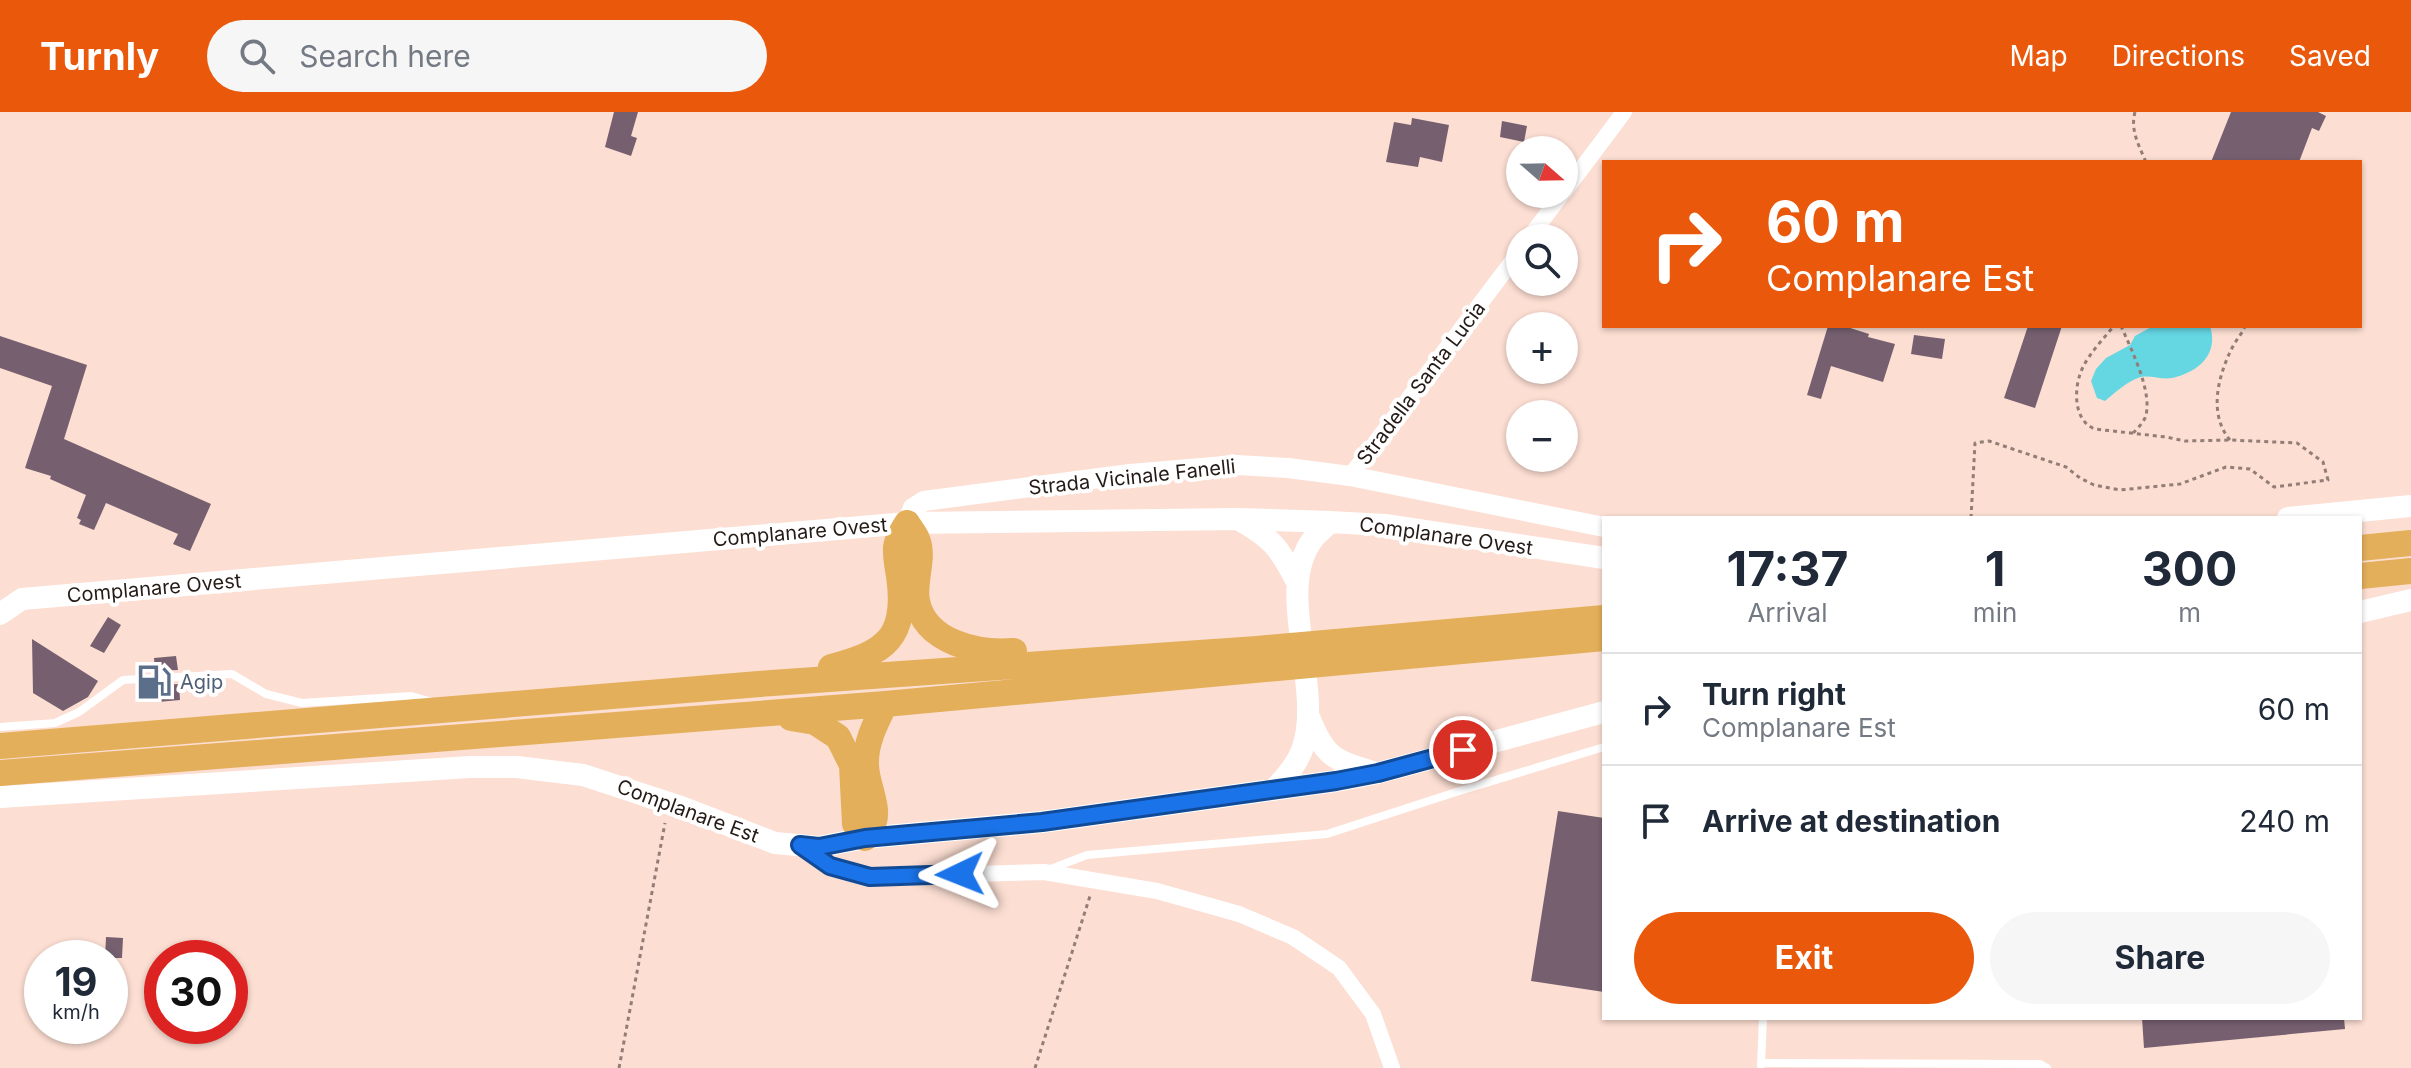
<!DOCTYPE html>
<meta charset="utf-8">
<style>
body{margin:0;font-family:Inter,sans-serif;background:#f6f6f7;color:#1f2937;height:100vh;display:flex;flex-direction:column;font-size:30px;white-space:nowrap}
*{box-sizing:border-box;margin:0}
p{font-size:26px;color:#747a83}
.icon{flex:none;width:44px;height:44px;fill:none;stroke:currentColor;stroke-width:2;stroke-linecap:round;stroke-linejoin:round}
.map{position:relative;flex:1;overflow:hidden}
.sheet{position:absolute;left:1602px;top:404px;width:760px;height:504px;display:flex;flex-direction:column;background:#fff;border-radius:0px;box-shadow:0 2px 6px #0004}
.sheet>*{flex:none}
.guide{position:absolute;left:1602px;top:48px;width:760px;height:168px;border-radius:0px;box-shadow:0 2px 6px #0004;background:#ea580c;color:#fff;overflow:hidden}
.needle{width:52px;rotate:110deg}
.fabs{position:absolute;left:1506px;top:24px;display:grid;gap:16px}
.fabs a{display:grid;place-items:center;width:72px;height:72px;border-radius:50%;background:#fff;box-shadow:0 2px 6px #0004;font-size:40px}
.speed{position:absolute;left:24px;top:828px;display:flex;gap:16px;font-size:40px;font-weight:700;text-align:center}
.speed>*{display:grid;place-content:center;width:104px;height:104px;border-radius:50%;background:#fff;box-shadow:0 2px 6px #0004;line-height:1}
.speed small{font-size:20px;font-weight:400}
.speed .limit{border:12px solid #d22;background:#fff;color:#111}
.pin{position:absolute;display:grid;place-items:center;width:68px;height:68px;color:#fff;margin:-34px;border:4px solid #fff;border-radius:50%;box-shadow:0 2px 8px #0007}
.me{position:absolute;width:88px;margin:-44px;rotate:268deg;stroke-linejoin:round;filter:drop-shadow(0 0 6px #0008)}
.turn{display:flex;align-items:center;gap:28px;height:168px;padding:0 32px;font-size:36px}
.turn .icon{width:104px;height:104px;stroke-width:2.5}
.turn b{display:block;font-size:56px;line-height:68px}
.eta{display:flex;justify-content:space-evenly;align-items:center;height:136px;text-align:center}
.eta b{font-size:48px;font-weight:700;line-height:56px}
.button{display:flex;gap:16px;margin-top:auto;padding:16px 32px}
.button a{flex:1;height:92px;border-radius:48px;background:#ea580c;color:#fff;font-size:32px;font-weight:700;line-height:92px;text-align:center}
.button a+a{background:#f6f6f7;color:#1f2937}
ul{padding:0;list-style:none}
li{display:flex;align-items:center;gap:24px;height:112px;padding:0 32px;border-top:2px solid #e0e1e3}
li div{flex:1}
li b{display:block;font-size:30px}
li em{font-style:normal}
header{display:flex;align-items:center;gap:48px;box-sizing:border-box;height:112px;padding:0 40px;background:#ea580c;color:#fff}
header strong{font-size:38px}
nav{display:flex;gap:44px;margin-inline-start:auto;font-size:28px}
.search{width:560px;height:72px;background:#f6f6f7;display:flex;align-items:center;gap:20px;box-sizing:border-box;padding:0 28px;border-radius:44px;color:#747a83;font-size:30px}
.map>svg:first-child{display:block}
.water{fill:#64d7e3}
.building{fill:#766070}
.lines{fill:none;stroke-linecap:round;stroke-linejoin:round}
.path{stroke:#927e76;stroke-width:3;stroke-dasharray:4 4;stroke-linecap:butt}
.service{stroke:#fff;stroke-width:8}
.minor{stroke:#fff;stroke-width:16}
.tertiary{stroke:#fff;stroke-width:20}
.secondary{stroke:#fff;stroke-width:22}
.trunk{stroke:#e3af5a;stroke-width:26}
.route-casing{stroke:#114b97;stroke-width:20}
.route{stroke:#1a73e8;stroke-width:14}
.labels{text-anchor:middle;stroke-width:8;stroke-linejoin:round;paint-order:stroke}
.street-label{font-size:20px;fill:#251b16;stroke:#fff}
.service-label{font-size:20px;fill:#4e5e75;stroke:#fff;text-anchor:start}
</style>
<header>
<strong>Turnly</strong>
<div class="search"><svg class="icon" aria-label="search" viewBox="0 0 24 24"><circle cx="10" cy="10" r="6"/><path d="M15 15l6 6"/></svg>Search here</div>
<nav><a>Map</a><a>Directions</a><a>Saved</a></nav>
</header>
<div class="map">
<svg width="2411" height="956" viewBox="0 0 2411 956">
<rect width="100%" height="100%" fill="#fcded2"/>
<path class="water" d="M2153,214H2210C2219,242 2199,260 2172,266C2162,268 2151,263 2141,265C2127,269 2116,280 2105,289L2097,286L2091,269L2096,257L2106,246L2130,233L2135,224Z"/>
<path class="building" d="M614,0H638L631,24L637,26L631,44L605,35Z
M2231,0H2318L2326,4L2319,19L2312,16L2299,50H2211Z
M1412,6L1449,13L1442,50L1420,45L1418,55L1386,50L1394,10L1411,13Z
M1502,9L1527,14L1524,30L1500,25Z
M1828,214H1844L1869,222L1868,225L1895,232L1883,270L1831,254L1821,287L1807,283Z
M2028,214H2062L2035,296L2004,286Z
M1914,223L1945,227L1942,247L1911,242Z
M0,224L87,253L64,327L211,392L190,439L173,432L178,422L106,391L94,418L79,412L81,408L77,406L86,383L50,367L51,364L25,356L52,274L0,256Z
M108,505L121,513L104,541L90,534Z
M32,527L98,569L88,585L63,599L33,581Z
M176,544L178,558L155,559L154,546Z
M179,572L180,588L158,590L156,573Z
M1558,699L1604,706V880L1531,869Z
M106,825L123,826L122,846H105Z
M2142,906H2344L2345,917L2144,936Z"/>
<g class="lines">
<path class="path" d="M2135,0C2130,18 2139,34 2146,50
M2121,214C2131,237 2154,282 2145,306C2142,312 2137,317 2133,321
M2230,328C2208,302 2218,264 2232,236C2236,228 2242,222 2245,214
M1971,406L1975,331L1989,329L2066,355L2080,366L2094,373L2120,378L2180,372L2226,355L2250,357L2274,375L2328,368L2323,350L2297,331L2230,328L2185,329L2166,325L2095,317C2073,309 2073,275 2083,255C2090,241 2103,227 2114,214
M619,956L665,711
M1035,956L1090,784"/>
<path class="service" d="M0,615L55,611L79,600L123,568L232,562L266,582L302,591L411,584L429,589
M1048,758L1087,743L1327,722L1453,681L1604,635
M1761,951L2040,952L2047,956
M1761,953L1763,906"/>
<path class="minor" d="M1564,80L1624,0
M1529,126L1562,82
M1350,364L1520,139
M802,734L830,754L870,765L1044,760L1157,779L1239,802L1293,825L1339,856L1373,902L1392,956"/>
<path class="tertiary" d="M907,411L913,396L924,389L1130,362L1237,353L1288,356L1350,364L1604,415"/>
<path class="secondary" d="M2288,406L2411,394
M1241,409C1273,427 1279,436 1296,468
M2360,500L2411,488
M0,502L22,487L907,411L1238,407L1330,410L1385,413L1604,446
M1309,605C1325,645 1333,648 1373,660
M1274,678C1285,665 1296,654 1302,638C1325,577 1273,479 1313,427C1317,421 1325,416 1330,410
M0,685L470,655H517L583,663L681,695L775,731L819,735L865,726L1042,710L1336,669L1378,661L1604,600"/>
<path class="trunk" d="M2360,436L2411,431
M2360,464L2411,459
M831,555C885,541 908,526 899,464C895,438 892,434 907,411C910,416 915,422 917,427C925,446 913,469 917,489C925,531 979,542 1014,539
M791,606L815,610L838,625L852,653L855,712L865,726C868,721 873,715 874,709C879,695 866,670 866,653C865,631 876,610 885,592
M0,634L772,571L1257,537L1604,506
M0,661L885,592L1604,526"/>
</g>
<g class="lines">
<g class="route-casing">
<path id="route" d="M960,762L870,765L830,754L800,733L819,735L865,726L1042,710L1336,669L1378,661L1463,638"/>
</g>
<use href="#route" class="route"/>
</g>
<defs>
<g id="fuel-bare" transform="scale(2.76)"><path d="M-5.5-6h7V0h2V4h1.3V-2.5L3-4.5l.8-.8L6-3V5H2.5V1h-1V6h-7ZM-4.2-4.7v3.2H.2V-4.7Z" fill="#5c6f8a" stroke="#fff" stroke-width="2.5" paint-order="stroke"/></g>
</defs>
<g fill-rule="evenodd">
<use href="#fuel-bare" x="154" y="570"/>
</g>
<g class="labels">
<g class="street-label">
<text transform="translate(1421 271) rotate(-53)" y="7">Stradella Santa Lucia</text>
<text transform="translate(1132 365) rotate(-6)" y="7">Strada Vicinale Fanelli</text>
<text transform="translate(800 420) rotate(-5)" y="7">Complanare Ovest</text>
<text transform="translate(1446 424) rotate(8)" y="7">Complanare Ovest</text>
<text transform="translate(154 476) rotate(-5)" y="7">Complanare Ovest</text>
<text transform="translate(688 699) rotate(20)" y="7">Complanare Est</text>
</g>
<g class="service-label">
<text x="180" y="577">Agip</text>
</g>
</g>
</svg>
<div class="fabs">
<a><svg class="needle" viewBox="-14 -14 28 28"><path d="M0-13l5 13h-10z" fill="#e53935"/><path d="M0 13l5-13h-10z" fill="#747a83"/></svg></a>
<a><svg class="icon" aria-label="search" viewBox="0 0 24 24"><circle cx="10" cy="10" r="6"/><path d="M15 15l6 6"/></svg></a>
<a>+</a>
<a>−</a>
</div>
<div class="speed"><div>19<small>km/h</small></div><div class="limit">30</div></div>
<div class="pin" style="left:1463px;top:638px;background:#d93025"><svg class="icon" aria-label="arrive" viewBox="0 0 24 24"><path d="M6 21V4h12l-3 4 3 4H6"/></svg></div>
<svg class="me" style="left:960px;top:762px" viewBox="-20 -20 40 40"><path d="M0-17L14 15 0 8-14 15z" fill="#1a73e8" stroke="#fff" stroke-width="4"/></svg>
<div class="guide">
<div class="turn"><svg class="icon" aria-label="right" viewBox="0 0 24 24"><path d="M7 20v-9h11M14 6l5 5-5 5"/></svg><div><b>60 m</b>Complanare Est</div></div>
</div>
<section class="sheet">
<div class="eta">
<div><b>17:37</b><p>Arrival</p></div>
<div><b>1</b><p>min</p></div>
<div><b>300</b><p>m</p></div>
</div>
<ul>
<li><svg class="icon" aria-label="right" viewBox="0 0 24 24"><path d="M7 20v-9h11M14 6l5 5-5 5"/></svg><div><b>Turn right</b><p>Complanare Est</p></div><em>60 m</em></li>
<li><svg class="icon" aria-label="arrive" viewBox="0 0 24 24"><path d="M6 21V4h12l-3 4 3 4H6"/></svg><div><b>Arrive at destination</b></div><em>240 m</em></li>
</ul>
<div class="button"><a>Exit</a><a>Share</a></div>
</section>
</div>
